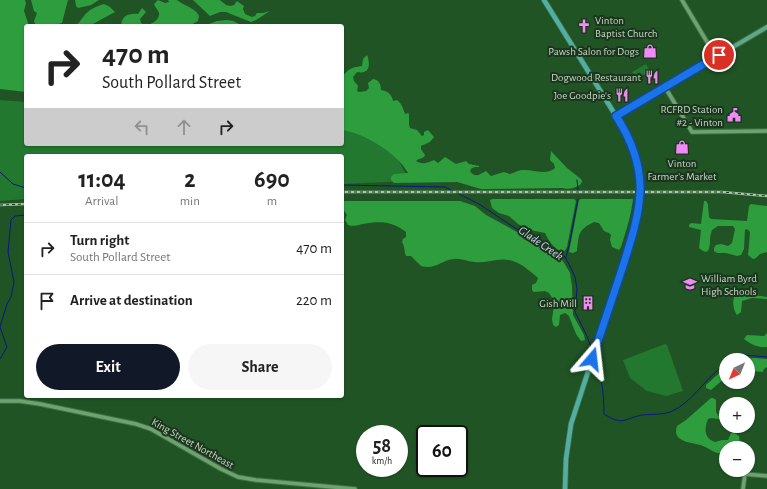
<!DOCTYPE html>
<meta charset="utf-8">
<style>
body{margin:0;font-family:"Alegreya Sans",sans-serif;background:#f6f6f6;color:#222;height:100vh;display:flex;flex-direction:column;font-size:15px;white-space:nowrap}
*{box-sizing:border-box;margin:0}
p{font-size:13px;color:#767676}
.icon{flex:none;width:22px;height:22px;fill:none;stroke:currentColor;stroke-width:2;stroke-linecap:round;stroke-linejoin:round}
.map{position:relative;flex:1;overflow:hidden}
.drawer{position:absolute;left:24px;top:154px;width:320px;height:244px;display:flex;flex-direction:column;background:#fff;border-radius:4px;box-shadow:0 1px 3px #0004}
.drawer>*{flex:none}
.guide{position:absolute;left:24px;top:24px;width:320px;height:122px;border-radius:4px;box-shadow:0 1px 3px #0004;background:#fff;color:#222;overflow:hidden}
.needle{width:26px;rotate:223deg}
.fabs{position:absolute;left:719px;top:353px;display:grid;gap:8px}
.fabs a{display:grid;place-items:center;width:36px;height:36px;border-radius:50%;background:#fff;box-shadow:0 1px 3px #0004;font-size:20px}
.speed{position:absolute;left:356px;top:425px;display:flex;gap:8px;font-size:20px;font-weight:700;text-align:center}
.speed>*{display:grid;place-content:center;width:52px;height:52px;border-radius:50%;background:#fff;box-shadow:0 1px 3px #0004;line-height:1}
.speed small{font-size:10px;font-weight:400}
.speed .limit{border:2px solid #111;border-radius:6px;background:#fff;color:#111}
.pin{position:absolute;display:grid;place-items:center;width:34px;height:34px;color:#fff;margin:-17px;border:2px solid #fff;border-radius:50%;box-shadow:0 1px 4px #0007}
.me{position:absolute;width:44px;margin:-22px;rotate:17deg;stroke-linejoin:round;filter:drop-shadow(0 0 3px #0008)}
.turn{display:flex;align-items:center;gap:14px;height:84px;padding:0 12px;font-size:18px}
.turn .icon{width:52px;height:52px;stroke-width:2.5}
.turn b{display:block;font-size:28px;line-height:34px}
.lanes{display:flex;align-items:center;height:38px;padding:0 12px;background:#0003;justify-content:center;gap:20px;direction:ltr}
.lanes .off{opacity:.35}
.eta{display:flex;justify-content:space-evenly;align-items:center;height:68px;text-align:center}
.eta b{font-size:24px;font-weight:700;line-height:28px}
.button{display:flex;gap:8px;margin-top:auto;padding:8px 12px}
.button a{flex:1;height:46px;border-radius:24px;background:#111827;color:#fff;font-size:16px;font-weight:700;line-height:46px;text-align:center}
.button a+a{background:#f6f6f6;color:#222}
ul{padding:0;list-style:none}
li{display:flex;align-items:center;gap:12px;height:52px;padding:0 12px;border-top:1px solid #e0e0e0}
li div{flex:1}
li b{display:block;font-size:15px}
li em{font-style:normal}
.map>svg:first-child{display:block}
.green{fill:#21782e}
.forest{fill:#2d9d3e}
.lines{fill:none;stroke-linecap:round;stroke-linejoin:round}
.stream{stroke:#071a80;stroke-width:1}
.tertiary-casing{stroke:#417047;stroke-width:5.5}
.secondary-casing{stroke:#417047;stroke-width:6}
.primary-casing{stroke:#417047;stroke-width:6}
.tertiary{stroke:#6ea370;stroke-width:3.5}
.secondary{stroke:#5fa989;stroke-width:4}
.primary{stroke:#50aea2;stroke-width:4.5}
.rail-casing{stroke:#a7c5a7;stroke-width:2.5}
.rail{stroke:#1d341f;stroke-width:1;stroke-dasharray:3;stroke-linecap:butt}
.primary-bridge-casing{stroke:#417047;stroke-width:6;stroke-linecap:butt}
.primary-bridge{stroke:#50aea2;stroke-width:4.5}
.route-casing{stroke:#114b97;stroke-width:10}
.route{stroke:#1a73e8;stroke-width:7}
.labels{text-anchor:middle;stroke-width:4;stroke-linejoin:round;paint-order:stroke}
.poi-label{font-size:11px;fill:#bfdabf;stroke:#1d341f;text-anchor:end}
.street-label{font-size:11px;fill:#bfdabf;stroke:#1d341f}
.water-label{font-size:12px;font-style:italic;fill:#c6d2ed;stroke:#1d341f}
</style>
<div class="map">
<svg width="767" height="489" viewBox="0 0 767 489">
<rect width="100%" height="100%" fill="#205425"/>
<path class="green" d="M646,64L650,71L637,79L632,72Z
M0,100L26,102V144H342V122L393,151L410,181L342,184V156H26V199L0,201Z
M665,344L667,345L683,391L666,396L647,391L630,378L623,360Z"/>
<path class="forest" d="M0,0H25L26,3L24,11L29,26H26V92L0,89Z
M31,0H68L62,23L58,24V26H36L34,21L37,13L34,11Z
M75,0H99L91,5L78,8L76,6Z
M158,0L165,3L169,2L168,0H177C184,6 196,8 199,16L198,21L189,26H121C122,16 128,13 138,14L142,8L146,12L140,19L141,23L145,25C151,25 160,20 159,13C158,10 155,7 154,4Z
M193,0H220L226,5L230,6L234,5L237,1L244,6L243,9L245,14L252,17L255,16L257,13H263L270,11L256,20L251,22L226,12H220L210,16Z
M104,4L110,7L115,12L89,26H75C80,23 80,20 84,16C88,10 97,6 104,4Z
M227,20L233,21L243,26H204L217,21Z
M367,55C369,60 371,70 364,72C362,73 359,72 357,72L353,77L354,81L358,86L357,91L359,92L366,91L369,88L368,83L373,79C379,80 381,84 381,90C388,91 392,95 393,101L397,100C402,104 403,108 405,114L408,113L409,114V125L410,128L417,130L422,136L424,135V132L428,130L434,137L430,142L421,146V149L425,155C424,159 419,158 416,161C423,165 427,163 434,160L438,163L445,157L456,164L466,161L469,164L479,166V167C475,167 471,167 470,171C475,179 480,174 486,171L491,176L504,172L510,174C514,173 518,170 522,170C533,169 547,176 555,168L554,164L550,160L551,151L567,168L581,179L582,181L581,184C576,188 568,190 562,188L481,189L457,182L394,183L391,180V177L394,174L408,173C398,154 364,133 342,130V77C350,68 350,68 362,66L363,59Z
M493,199H574L576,201L567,247L564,252C555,250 549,242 545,233L530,230L518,224L509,216L499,213L492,208L490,200Z
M581,199H633C631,216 626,231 621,247L619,250L612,247L610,240L611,235L609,233L604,231L599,223L594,222C578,230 579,233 577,251L573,253L569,252L579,200Z
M342,201H460L475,206L486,215L519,233L525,240L536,243L563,261L570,273L572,286L573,315L584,335L585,340L581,341L576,334L569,316L565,313L560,315L559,325L556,327L553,325L552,319L554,306L553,299L549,293L545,291L534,292L532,290V285L536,283L538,278C525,267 514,257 497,260C489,261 482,263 475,262C468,262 461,258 454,259C441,260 436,270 421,266L411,256H406C404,251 405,247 402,242L403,239L406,237V232C392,221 380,221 363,224C357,225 354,227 348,225L345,220L347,215L342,208Z
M704,201H706L708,204L709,217L711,219L747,221L749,206L751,204L767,206V252L760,254L756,258L753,259L748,255L750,232L747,229L745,230L744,249L741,255L737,256L726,253H717L714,251V248L716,245L721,244L728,246L732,243L735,229L733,226H718L712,230C711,233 710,237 710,240C710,248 709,257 699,248L701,230L689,227V225L691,223L701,224Z
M738,293L767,297V299L752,298L742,301L741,312L737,315C733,310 732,301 735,295Z
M767,333V347C759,348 750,344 744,339L747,335L764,336Z
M754,358L767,359V367L764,369L763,372L751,371L748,369V360H737Z
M726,367V377L711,390L706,388V385Z
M711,398H713L716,400V412L720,418L719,419L711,418L708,419C704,429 704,438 715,442L722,440H728L731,433L733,432L739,436L740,444L743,448H726V453C716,455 712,450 703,446C693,442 671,443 677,426L686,420Z"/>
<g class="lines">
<path class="stream" d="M0,172L13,184L26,188
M577,180L578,190
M342,185L445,187L479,204L515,228L549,246L565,257L571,268L575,277L577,289L575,312L586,334L593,352
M566,257L569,246L578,199
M595,358C602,377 604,395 604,414C623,426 623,419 642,415C651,414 661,415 670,412C693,403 705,377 726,364
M0,359L7,347L0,327L7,304L11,297L14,282L8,252L11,220L15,216L26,215
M732,360L744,355L767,357"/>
<g class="tertiary-casing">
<path id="tertiary" d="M682,0L716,57
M665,87L692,132L767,131
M0,401H20L40,404L136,424L151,429L221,469L238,477L256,480L355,489
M743,489L745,474L767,476"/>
</g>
<g class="secondary-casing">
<path id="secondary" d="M616,116L767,27"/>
</g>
<g class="primary-casing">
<path id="primary" d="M544,0L624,129L633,148L639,176
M565,489L566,459L571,424L634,231L639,210"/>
</g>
<use href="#tertiary" class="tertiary"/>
<use href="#secondary" class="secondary"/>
<use href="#primary" class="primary"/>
<g class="rail-casing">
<path id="rail" d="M342,192H722L767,196
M0,205L26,204"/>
</g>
<use href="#rail" class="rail"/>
<g class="primary-bridge-casing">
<path id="primary-bridge" d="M639,210L640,188L639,176"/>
</g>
<use href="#primary-bridge" class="primary-bridge"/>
</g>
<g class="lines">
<g class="route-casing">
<path id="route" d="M592,359C602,329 612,299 622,269C641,209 653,173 616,116L719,55"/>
</g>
<use href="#route" class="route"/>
</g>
<defs>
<g id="church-bare" transform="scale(1.08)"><path d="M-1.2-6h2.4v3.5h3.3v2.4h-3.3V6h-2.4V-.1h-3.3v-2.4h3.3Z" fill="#f08bf5" stroke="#1d341f" stroke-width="2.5" paint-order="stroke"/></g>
<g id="shop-bare" transform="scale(1.08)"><path d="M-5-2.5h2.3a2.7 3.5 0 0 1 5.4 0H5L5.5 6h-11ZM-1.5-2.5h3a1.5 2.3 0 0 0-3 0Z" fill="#f08bf5" stroke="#1d341f" stroke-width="2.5" paint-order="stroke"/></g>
<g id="restaurant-bare" transform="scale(1.08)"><path d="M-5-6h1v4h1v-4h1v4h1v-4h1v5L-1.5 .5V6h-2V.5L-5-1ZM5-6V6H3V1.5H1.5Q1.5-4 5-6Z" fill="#f08bf5" stroke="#1d341f" stroke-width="2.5" paint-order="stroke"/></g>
<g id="civic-bare" transform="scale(1.08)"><path d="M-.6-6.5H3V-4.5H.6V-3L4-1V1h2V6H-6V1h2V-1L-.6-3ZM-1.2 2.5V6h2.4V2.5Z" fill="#f08bf5" stroke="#1d341f" stroke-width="2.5" paint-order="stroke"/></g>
<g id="school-bare" transform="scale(1.08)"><path d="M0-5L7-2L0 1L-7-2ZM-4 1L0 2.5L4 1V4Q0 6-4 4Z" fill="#f08bf5" stroke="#1d341f" stroke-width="2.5" paint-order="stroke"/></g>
<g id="building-bare" transform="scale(1.08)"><path d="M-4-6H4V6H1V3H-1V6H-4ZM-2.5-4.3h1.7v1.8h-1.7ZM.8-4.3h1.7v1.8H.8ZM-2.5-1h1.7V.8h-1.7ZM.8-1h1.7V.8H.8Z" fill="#f08bf5" stroke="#1d341f" stroke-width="2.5" paint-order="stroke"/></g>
</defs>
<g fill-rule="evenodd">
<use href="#church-bare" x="584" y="26"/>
<use href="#shop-bare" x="650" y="51"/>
<use href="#restaurant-bare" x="652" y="77"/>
<use href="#restaurant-bare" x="622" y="95"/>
<use href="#civic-bare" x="734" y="115"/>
<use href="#shop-bare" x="682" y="147"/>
<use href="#school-bare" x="690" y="284"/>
<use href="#building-bare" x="588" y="303"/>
</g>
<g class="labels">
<g class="poi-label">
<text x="595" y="24" text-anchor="start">Vinton<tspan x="595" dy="13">Baptist Church</tspan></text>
<text x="639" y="55">Pawsh Salon for Dogs</text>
<text x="641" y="81">Dogwood Restaurant</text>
<text x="611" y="99">Joe Goodpie's</text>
<text x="723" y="113">RCFRD Station<tspan x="723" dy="13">#2 - Vinton</tspan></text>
<text x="682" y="167" text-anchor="middle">Vinton<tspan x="682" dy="13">Farmer's Market</tspan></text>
<text x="701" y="282" text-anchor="start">William Byrd<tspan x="701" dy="13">High Schools</tspan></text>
<text x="577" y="307">Gish Mill</text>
</g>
<g class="street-label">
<text transform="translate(193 443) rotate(29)" y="4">King Street Northeast</text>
</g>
<g class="water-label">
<text transform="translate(541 243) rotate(34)" y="4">Glade Creek</text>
</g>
</g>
</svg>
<div class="fabs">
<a><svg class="needle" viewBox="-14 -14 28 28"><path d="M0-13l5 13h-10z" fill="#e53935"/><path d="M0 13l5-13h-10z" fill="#767676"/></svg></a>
<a>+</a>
<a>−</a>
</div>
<div class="speed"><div>58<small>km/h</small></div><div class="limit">60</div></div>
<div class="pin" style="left:719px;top:55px;background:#d93025"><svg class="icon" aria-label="arrive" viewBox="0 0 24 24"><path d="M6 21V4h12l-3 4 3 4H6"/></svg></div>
<svg class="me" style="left:592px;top:359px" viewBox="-20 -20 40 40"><path d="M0-17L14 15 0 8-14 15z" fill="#1a73e8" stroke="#fff" stroke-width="4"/></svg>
<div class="guide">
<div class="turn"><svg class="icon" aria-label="right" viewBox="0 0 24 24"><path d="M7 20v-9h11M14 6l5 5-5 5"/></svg><div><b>470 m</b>South Pollard Street</div></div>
<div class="lanes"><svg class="icon off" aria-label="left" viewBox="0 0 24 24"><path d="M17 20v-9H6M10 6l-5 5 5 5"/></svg><svg class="icon off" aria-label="ahead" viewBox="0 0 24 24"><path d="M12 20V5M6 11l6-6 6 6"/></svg><svg class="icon" aria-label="right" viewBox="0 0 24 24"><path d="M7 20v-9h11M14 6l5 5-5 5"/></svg></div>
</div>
<section class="drawer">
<div class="eta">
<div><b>11:04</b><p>Arrival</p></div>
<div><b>2</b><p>min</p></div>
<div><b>690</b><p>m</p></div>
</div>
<ul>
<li><svg class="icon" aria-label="right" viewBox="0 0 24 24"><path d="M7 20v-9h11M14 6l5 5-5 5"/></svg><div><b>Turn right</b><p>South Pollard Street</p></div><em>470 m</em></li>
<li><svg class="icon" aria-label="arrive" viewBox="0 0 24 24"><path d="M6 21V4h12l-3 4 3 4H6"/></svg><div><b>Arrive at destination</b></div><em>220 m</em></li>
</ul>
<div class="button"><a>Exit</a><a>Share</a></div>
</section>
</div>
